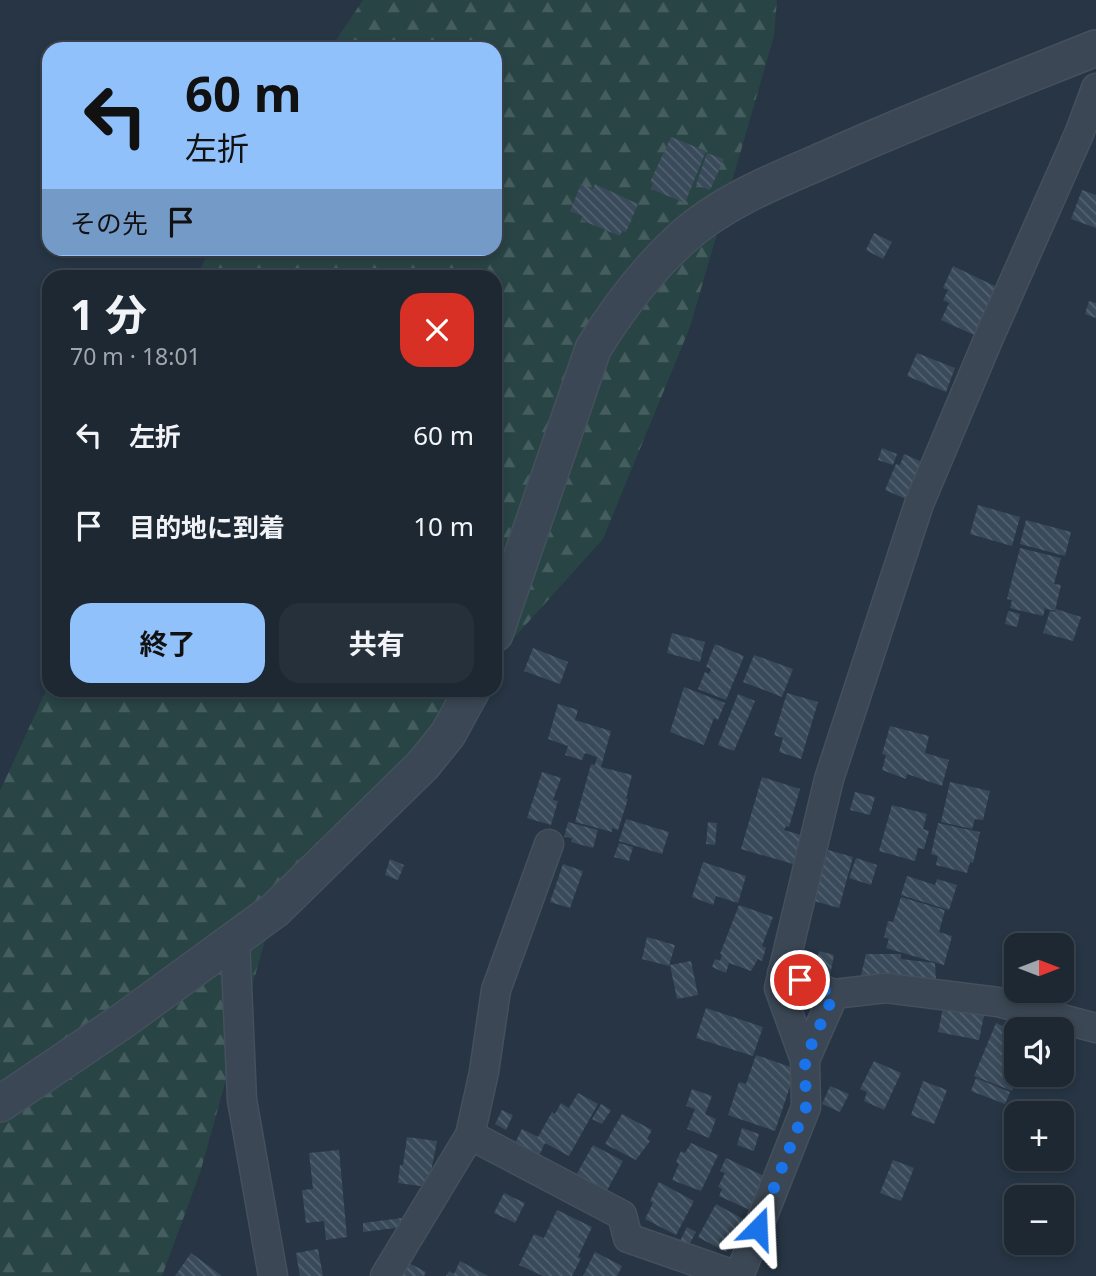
<!DOCTYPE html>
<html lang="ja">
<meta charset="utf-8">
<style>
body{margin:0;font-family:"Noto Sans","Noto Sans JP",sans-serif;background:#25303b;color:#f1f3f6;height:100vh;display:flex;flex-direction:column;font-size:26px;white-space:nowrap}
*{box-sizing:border-box;margin:0}
p{font-size:23px;color:#a0a6ac}
.icon{flex:none;width:38px;height:38px;fill:none;stroke:currentColor;stroke-width:2;stroke-linecap:round;stroke-linejoin:round}
.map{position:relative;flex:1;overflow:hidden}
.details{position:absolute;left:42px;top:270px;width:460px;height:427px;display:flex;flex-direction:column;background:#1d2833;border-radius:21px;box-shadow:0 4px 10px #0003,0 0 0 2px #3b444e}
.details>*{flex:none}
.top-card{position:absolute;left:42px;top:42px;width:460px;height:214px;border-radius:21px;box-shadow:0 4px 10px #0003,0 0 0 2px #3b444e;background:#91c1fa;color:#111;overflow:hidden}
.needle{width:46px;rotate:90deg}
.buttons{position:absolute;left:1004px;top:933px;display:grid;gap:14px}
.buttons a{display:grid;place-items:center;width:70px;height:70px;border-radius:14px;background:#1d2833;box-shadow:0 4px 10px #0003,0 0 0 2px #3b444e;font-size:35px}
.pin{position:absolute;display:grid;place-items:center;width:60px;height:60px;color:#fff;margin:-30px;border:4px solid #fff;border-radius:50%;box-shadow:0 2px 7px #0007}
.me{position:absolute;width:77px;margin:-38px;rotate:21deg;stroke-linejoin:round;filter:drop-shadow(0 0 5px #0008)}
.turn{display:flex;align-items:center;gap:24px;height:147px;padding:0 28px;font-size:32px}
.turn .icon{width:91px;height:91px;stroke-width:2.5}
.turn b{display:block;font-size:49px;line-height:60px}
.then{display:flex;align-items:center;height:66px;padding:0 28px;background:#0003;gap:14px;font-size:26px}
.round{display:grid;place-items:center;flex:none;width:74px;height:74px;border-radius:21px;background:#25303b}
.headline{display:flex;align-items:center;justify-content:space-between;height:119px;padding:0 28px}
h1{font-size:42px;font-weight:700;line-height:52px}
.cta{display:flex;gap:14px;margin-top:auto;padding:14px 28px}
.cta a{flex:1;height:80px;border-radius:21px;background:#91c1fa;color:#111;font-size:28px;font-weight:700;line-height:80px;text-align:center}
.cta a+a{background:#25303b;color:#f1f3f6}
ul{padding:0;list-style:none}
li{display:flex;align-items:center;gap:21px;height:91px;padding:0 28px}
li div{flex:1}
li b{display:block;font-size:26px}
li em{font-style:normal}
.map>svg:first-child{display:block}
.forest{fill:url(#forest-firs)}
.building{fill:url(#building-back-hatch)}
.lines{fill:none;stroke-linecap:round;stroke-linejoin:round}
.minor-casing{stroke:#45505d;stroke-width:31}
.tertiary-casing{stroke:#45505d;stroke-width:38}
.minor{stroke:#3b4754;stroke-width:28}
.tertiary{stroke:#3b4754;stroke-width:35}
.route{stroke:#1a73e8;stroke-width:12;stroke-dasharray:0 21.6}
</style>
<div class="map">
<svg width="1096" height="1276" viewBox="0 0 1096 1276">
<defs>
<pattern id="forest-firs" width="22" height="20" patternUnits="userSpaceOnUse" patternTransform="scale(1.75)"><rect width="22" height="20" fill="#294445"/><path d="M5 1l3.5 6h-7zM16 11l3.5 6h-7z" fill="#465d5f"/></pattern>
<pattern id="building-back-hatch" width="6" height="6" patternUnits="userSpaceOnUse" patternTransform="scale(1.75)"><rect width="6" height="6" fill="#394a5a"/><path d="M-1 5l2 2M0 0l6 6M5-1l2 2" fill="none" stroke="#546270"/></pattern>
</defs>
<rect width="100%" height="100%" fill="#273544"/>
<path class="forest" d="M363,0H777L774,36L690,327L603,539L495,659V276H198L209,249L495,248V49H330Z
M49,684V690H468L341,836L265,940L200,1173L162,1276H0V791Z"/>
<path class="building" d="M671,137L706,151L685,203L651,189L653,183L650,182Z
M707,153L724,159L710,190L696,185Z
M581,184L593,189L595,184L638,204L626,232L622,231L620,236L581,220L582,216L570,211Z
M1082,190L1096,195V228L1071,219Z
M874,233L892,242L883,259L866,250Z
M953,266L1003,290L981,338L941,320L949,303L943,300L948,290L943,288Z
M1089,301L1096,303V318L1085,314Z
M917,353L955,368L946,392L907,376Z
M882,448L897,454L893,465L878,460Z
M904,454L929,465L913,502L885,490L896,464L900,465Z
M978,505L1020,517L1012,546L970,534Z
M1026,520L1071,532L1065,556L1020,544Z
M1020,548L1061,558L1054,584L1061,585L1055,611L1043,608L1045,609L1043,616L1010,608L1012,600L1007,599Z
M1056,609L1081,617L1073,641L1043,633L1050,611L1055,612Z
M1008,611L1020,614L1017,627L1005,624Z
M672,633L705,642L700,662L667,653Z
M715,644L744,656L726,700L698,689L705,672L709,674L711,669L706,667Z
M533,648L568,662L560,684L524,671Z
M754,655L793,669L782,697L743,682Z
M684,687L725,703L718,720L714,718L704,745L670,732Z
M787,693L818,702L801,759L779,752L783,738L774,735Z
M738,694L755,701L734,751L718,745Z
M558,704L578,710L575,720L611,731L601,767L632,775L626,799H628L618,830L612,828V832L575,822L591,764L595,765L597,757L585,753L582,760L565,755L568,746L548,739Z
M890,726L929,736L925,753L949,760L942,786L907,774L906,779L882,770L886,755L882,754Z
M542,772L561,778L553,800L558,801L551,825L527,818Z
M762,777L800,789L789,827L786,826L784,830L808,837L800,866L741,849Z
M950,782L990,791L983,820L975,819L972,829L941,822Z
M855,792L875,797L870,815L850,810Z
M892,805L927,814L923,829L929,831L924,849L918,848L915,861L879,851Z
M626,819L669,832L662,854L619,841Z
M568,822L598,830L593,848L571,842L572,838L564,837Z
M708,822L717,823L715,845L706,844Z
M938,823L980,832L973,863L970,862L967,873L936,865L938,856L931,854Z
M619,843L633,847L629,861L614,857Z
M828,850L853,857L839,908L814,901Z
M856,858L877,865L871,885L849,878Z
M390,859L404,865L398,880L385,875Z
M703,862L746,876L738,903L716,896L713,905L692,897Z
M563,864L583,871L570,908L550,902Z
M907,876L935,885L937,879L957,885L949,910L901,895Z
M901,897L945,910L939,932L952,936L944,965L886,948L889,939L884,937L888,921L893,922Z
M739,905L773,917L762,946L766,948L762,961L758,959L751,971L729,963L726,973L712,967L715,959L720,961L722,955L720,954Z
M647,937L675,945L669,966L642,959Z
M819,951L834,955L830,976L814,973Z
M866,954H901V959L935,963L936,980H860Z
M691,961L698,995L677,999L670,965Z
M945,998L986,1006L979,1040L938,1032Z
M706,1008L763,1027L753,1056L696,1038Z
M996,1023L1017,1032V1074H1019L1012,1091L974,1076Z
M756,1055L796,1069L775,1131L728,1115L739,1082L746,1084Z
M874,1061L901,1073L884,1110L864,1101L867,1092L860,1089Z
M976,1078L1010,1092L1005,1104L971,1091Z
M923,1081L947,1090L934,1124L911,1115Z
M830,1086L849,1094L840,1112L822,1104Z
M692,1089L712,1096L705,1114L716,1119L709,1138L687,1129L695,1109L686,1106Z
M578,1093L598,1104L569,1156L545,1143L538,1158L514,1145L522,1129L538,1137L552,1112L555,1114L561,1103L569,1108Z
M601,1104L611,1110L602,1124L592,1119Z
M502,1110L513,1115L506,1130L495,1124Z
M622,1114L652,1130L647,1139L650,1141L636,1160L605,1144Z
M742,1128L759,1134L754,1151L737,1145Z
M407,1137L437,1141L428,1187L398,1183L400,1165H403Z
M691,1143L718,1155L701,1191L672,1180L679,1164L676,1162L681,1151L685,1153Z
M593,1145L623,1161L605,1194L575,1177Z
M339,1150L347,1237L326,1240L324,1221L306,1223L302,1190L313,1189L309,1153Z
M726,1158L766,1177L750,1210L719,1196L722,1189L718,1187L725,1173L720,1171Z
M893,1160L914,1168L901,1201L880,1193Z
M659,1182L694,1201L676,1235L645,1219L653,1203L650,1201Z
M504,1193L525,1203L515,1223L494,1213Z
M716,1204L743,1219L726,1252L698,1237Z
M557,1210L592,1227L578,1257L581,1258L572,1276H543L519,1265L534,1234L544,1238Z
M402,1218L403,1227L363,1232V1223Z
M687,1227L696,1232L688,1247L679,1243Z
M318,1249L323,1276H300L296,1253Z
M595,1252L622,1266L617,1276H583Z
M191,1253L222,1276H175Z
M460,1261L488,1276H446L449,1271L454,1274Z
M407,1262L426,1272L424,1276H399Z"/>
<g class="lines">
<g class="minor-casing">
<path id="minor" d="M235,940L242,1100L273,1276
M782,973L834,994L886,988L998,1002L1096,1028
M805,1060L834,994
M470,1135L622,1215L628,1238L737,1276
M385,1276L470,1135L484,1072L496,990L549,844
M739,1276L806,1107L805,1060L779,988L829,779L919,504L988,340L1079,134L1096,88"/>
</g>
<g class="tertiary-casing">
<path id="tertiary" d="M495,634L593,349C618,308 647,270 682,238C723,201 777,180 826,159C915,119 1006,84 1096,48
M0,1104L124,1020L275,910L423,765L448,734L472,690"/>
</g>
<use href="#minor" class="minor"/>
<use href="#tertiary" class="tertiary"/>
</g>
<g class="lines">
<path class="route" d="M758,1228L806,1107L805,1059L834,994L800,980"/>
</g>
</svg>
<div class="buttons">
<a><svg class="needle" viewBox="-14 -14 28 28"><path d="M0-13l5 13h-10z" fill="#e53935"/><path d="M0 13l5-13h-10z" fill="#a0a6ac"/></svg></a>
<a><svg class="icon" aria-label="sound" viewBox="0 0 24 24"><path d="M4 9h4l5-4v14l-5-4H4zM17 9q2 3 0 6"/></svg></a>
<a>+</a>
<a>−</a>
</div>
<div class="pin" style="left:800px;top:980px;background:#d93025"><svg class="icon" aria-label="arrive" viewBox="0 0 24 24"><path d="M6 21V4h12l-3 4 3 4H6"/></svg></div>
<svg class="me" style="left:758px;top:1228px" viewBox="-20 -20 40 40"><path d="M0-17L14 15 0 8-14 15z" fill="#1a73e8" stroke="#fff" stroke-width="4"/></svg>
<div class="top-card">
<div class="turn"><svg class="icon" aria-label="left" viewBox="0 0 24 24"><path d="M17 20v-9H6M10 6l-5 5 5 5"/></svg><div><b>60 m</b>左折</div></div>
<div class="then">その先<svg class="icon" aria-label="arrive" viewBox="0 0 24 24"><path d="M6 21V4h12l-3 4 3 4H6"/></svg></div>
</div>
<section class="details">
<div class="headline"><div><h1>1 分</h1><p>70 m · 18:01</p></div><a class="round" style="background:#d93025;color:#fff"><svg class="icon" aria-label="close" viewBox="0 0 24 24"><path d="M6 6l12 12M18 6L6 18"/></svg></a></div>
<ul>
<li><svg class="icon" aria-label="left" viewBox="0 0 24 24"><path d="M17 20v-9H6M10 6l-5 5 5 5"/></svg><div><b>左折</b></div><em>60 m</em></li>
<li><svg class="icon" aria-label="arrive" viewBox="0 0 24 24"><path d="M6 21V4h12l-3 4 3 4H6"/></svg><div><b>目的地に到着</b></div><em>10 m</em></li>
</ul>
<div class="cta"><a>終了</a><a>共有</a></div>
</section>
</div>
